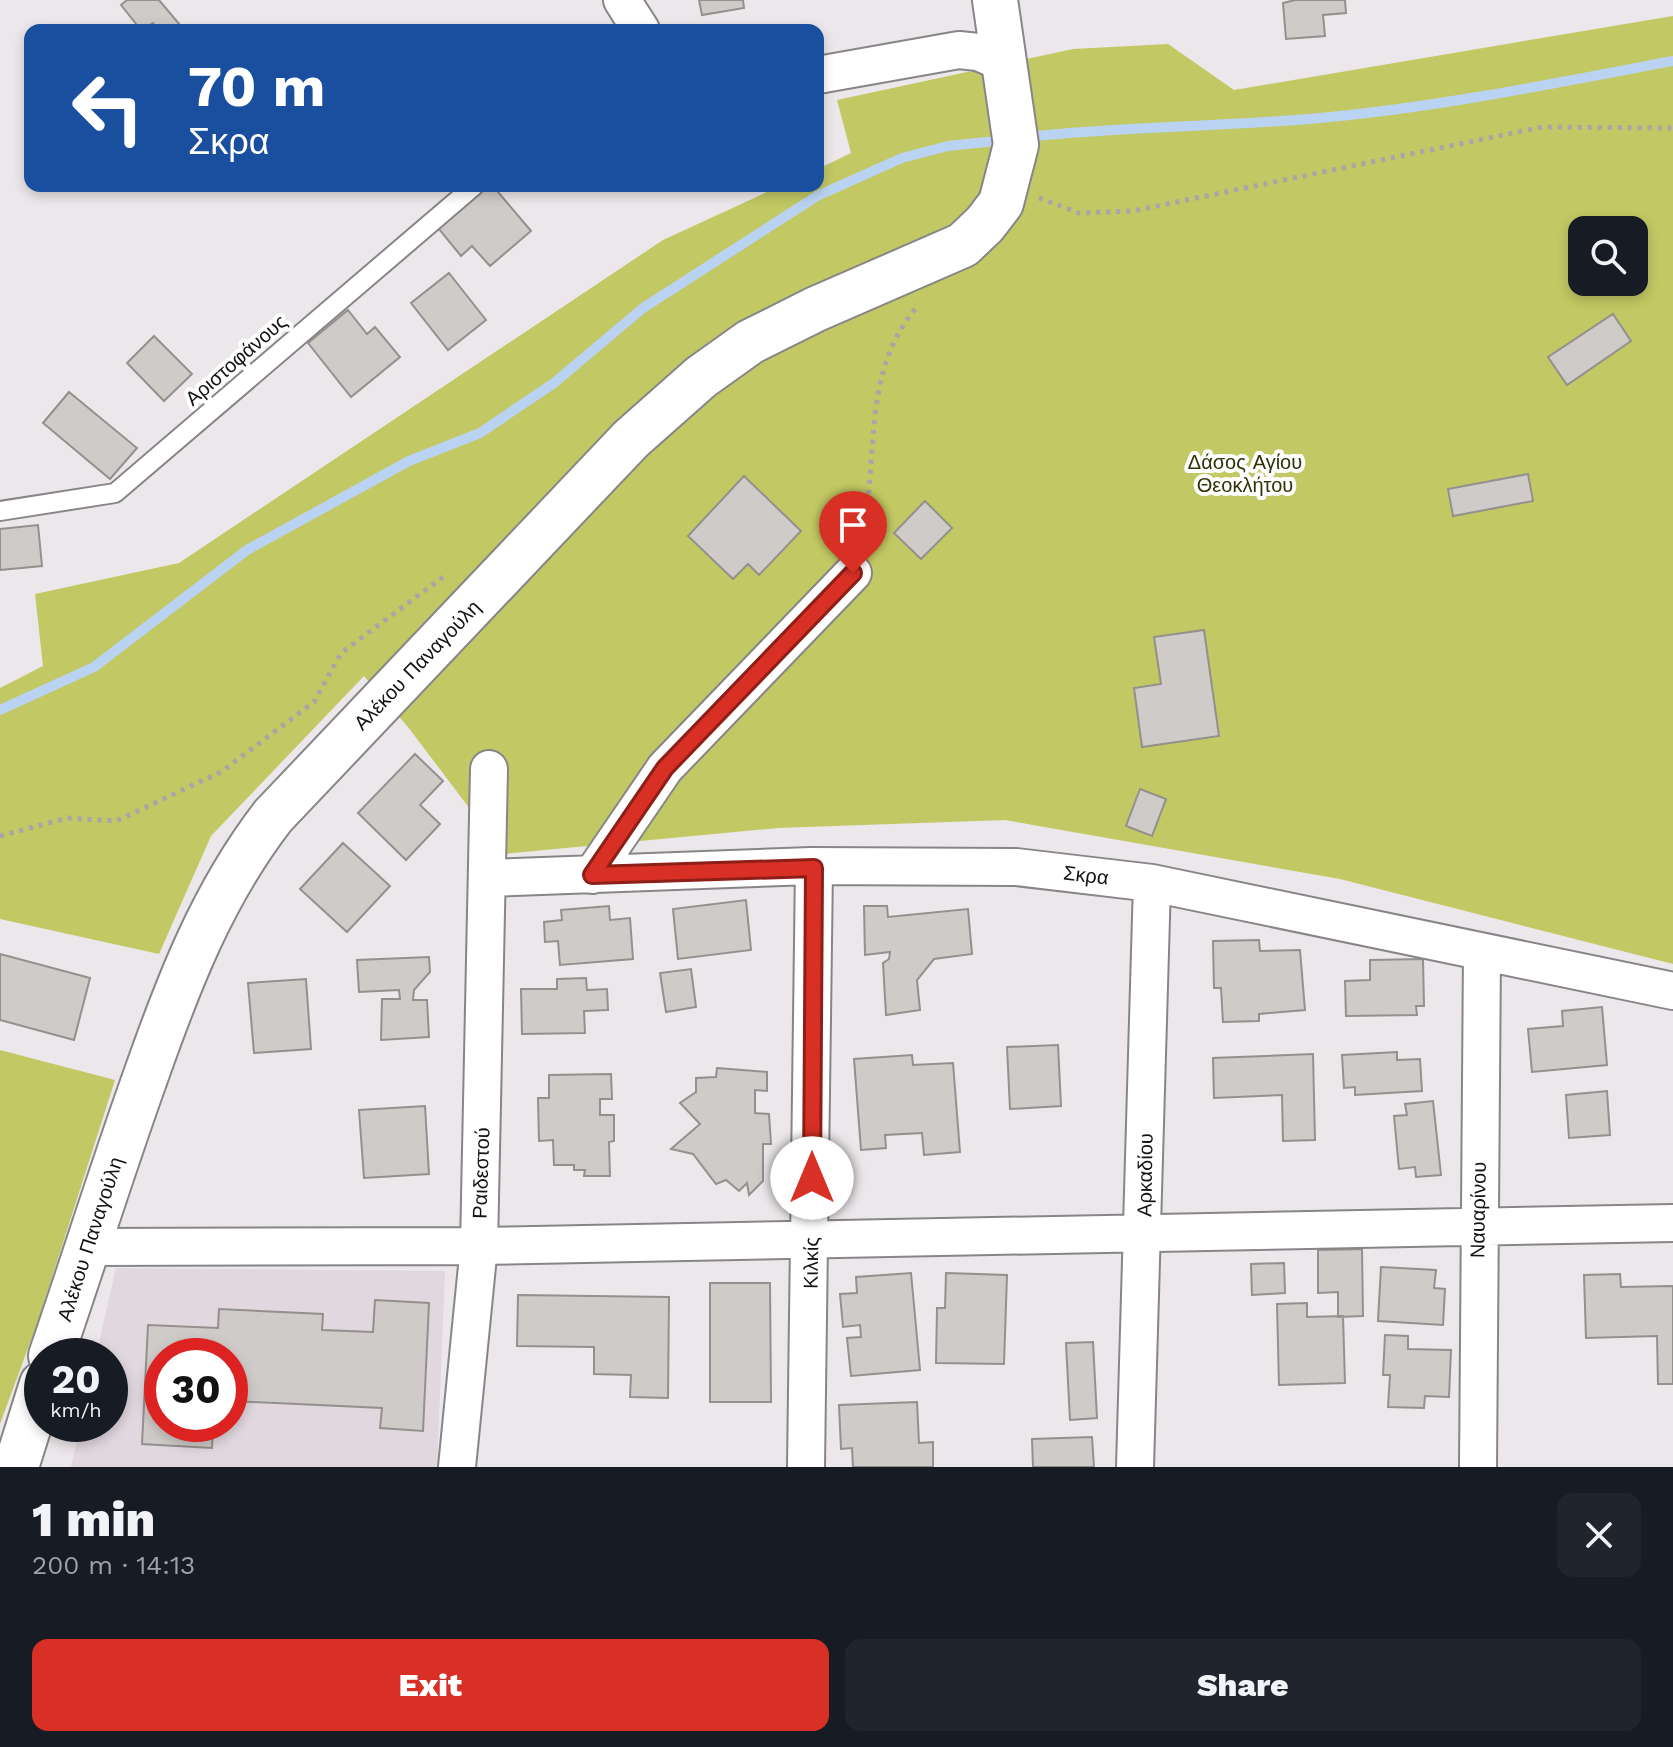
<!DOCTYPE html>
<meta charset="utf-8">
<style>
body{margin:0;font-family:"Work Sans",sans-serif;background:#20242c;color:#f1f3f6;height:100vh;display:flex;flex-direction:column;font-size:30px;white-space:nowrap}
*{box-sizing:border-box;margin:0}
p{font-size:26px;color:#9ea1a6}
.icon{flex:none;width:44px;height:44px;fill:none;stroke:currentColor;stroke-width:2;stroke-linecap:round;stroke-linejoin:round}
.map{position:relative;height:1467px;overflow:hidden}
.details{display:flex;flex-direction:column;background:#171b24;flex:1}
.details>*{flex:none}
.guide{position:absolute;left:24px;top:24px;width:800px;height:168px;border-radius:16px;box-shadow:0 4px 12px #0003;background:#1a4fa0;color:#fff;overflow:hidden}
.fabs{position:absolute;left:1568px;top:216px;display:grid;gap:16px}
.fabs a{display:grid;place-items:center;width:80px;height:80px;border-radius:16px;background:#171b24;box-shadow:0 4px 12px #0003;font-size:40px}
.speed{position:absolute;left:24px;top:1338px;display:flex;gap:16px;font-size:40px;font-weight:700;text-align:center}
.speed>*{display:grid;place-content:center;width:104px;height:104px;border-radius:50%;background:#171b24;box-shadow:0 4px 12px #0003;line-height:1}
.speed small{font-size:20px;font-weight:400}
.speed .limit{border:12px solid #d22;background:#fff;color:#111}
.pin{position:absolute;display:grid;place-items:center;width:68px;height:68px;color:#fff;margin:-82px -34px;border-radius:50% 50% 50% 0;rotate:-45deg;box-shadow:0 0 8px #0007}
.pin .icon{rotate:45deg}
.me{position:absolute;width:88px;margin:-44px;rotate:0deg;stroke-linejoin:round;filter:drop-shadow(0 0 6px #0008)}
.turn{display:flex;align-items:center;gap:28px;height:168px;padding:0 32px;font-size:36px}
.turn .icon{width:104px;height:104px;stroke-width:2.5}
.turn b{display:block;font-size:56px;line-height:68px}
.round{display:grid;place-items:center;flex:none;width:84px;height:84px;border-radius:16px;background:#20242c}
.overview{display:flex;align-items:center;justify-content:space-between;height:136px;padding:0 32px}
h1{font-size:48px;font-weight:800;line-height:60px}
.action{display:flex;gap:16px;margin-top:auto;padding:16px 32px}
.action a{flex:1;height:92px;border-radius:16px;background:#d93025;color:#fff;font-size:32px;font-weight:800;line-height:92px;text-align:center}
.action a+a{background:#20242c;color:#f1f3f6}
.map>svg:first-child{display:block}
.built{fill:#e1d7df;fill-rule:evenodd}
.green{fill:#c2c863;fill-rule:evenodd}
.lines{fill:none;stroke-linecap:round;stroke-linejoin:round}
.stream{stroke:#bbd3f2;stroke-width:10}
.building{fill:#cfcbc8;stroke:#93908d;stroke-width:2}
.lane-casing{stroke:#888588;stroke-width:22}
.street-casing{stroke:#888588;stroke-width:40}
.secondary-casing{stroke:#888588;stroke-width:48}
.path{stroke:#a9a5a8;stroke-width:5;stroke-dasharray:4 6;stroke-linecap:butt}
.lane{stroke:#fff;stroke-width:18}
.street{stroke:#fff;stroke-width:36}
.secondary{stroke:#fff;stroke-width:44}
.route-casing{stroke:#8d1f18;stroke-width:20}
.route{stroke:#d93025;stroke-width:14}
.labels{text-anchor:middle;stroke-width:8;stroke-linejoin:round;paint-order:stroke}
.street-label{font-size:20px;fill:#131213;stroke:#fff}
.park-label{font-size:20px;fill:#313306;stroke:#fff}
</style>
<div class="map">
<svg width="1673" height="1467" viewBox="0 0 1673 1467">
<rect width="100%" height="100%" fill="#ebe7ea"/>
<path class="built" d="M116,1268L445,1271L437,1467H71L81,1424H110V1356H96ZM162,1356H230V1424H162Z"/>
<path class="green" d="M1673,16V964L1340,879L1005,820L778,828L504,854L408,727L364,676L211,836L159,954L0,919V688L43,666L35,594L179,563L663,240L780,186H818V169L851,153L837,100L1073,49L1168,44L1234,90ZM1582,230H1634V282H1582Z
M0,1050L115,1080L38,1321L0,1424Z"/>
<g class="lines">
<path class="stream" d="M1025,137C1123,126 1222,127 1320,118C1439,107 1556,83 1673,61
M0,710L94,667L247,550L409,461L480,433L554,383L643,308L817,196L902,158L948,146L1005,140"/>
</g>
<path class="building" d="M127,0H159L180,25L175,30H158L153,23L141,30L121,5Z
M699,0H743L744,8L702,15Z
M1295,0H1345L1346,13L1323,15L1325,36L1286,39L1283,3Z
M488,186H493L531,231L490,266L472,246L461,256L438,228Z
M449,273L486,320L448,350L411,303Z
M348,310L367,334L375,327L400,357L351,397L308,343Z
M1613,314L1631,341L1567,385L1548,357Z
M154,336L192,374L164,401L127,363Z
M69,392L137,448L110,479L43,423Z
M1528,474L1533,501L1453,516L1448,489Z
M744,476L801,531L759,575L748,564L733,579L688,536Z
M925,501L952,528L921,559L894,533Z
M38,525L42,566L0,570V529Z
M1204,630L1219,736L1142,747L1134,688L1161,684L1154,637Z
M415,754L443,781L420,805L440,824L406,860L358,813Z
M1140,789L1166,799L1152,836L1126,826Z
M343,843L390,886L347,932L300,889Z
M746,900L751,950L678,959L673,909Z
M609,906L610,920L630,918L633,959L560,965L558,941L545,942L544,922L562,920L561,910Z
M864,906H887L888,917L968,909L972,954L934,959L917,980L920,1010L886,1015L883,963L889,959L890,952L865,955Z
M1259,940L1260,951L1300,950L1305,1010L1259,1014V1021L1223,1022L1221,988H1214L1213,941Z
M0,954L90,978L74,1040L0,1020Z
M429,957L430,972L414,990L413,1000H427L429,1037L381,1040L382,999H400L399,990L359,992L357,960Z
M1423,959L1424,1006H1416L1417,1015L1346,1016L1345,981L1370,980V960Z
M691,969L696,1007L666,1012L660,973Z
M586,978L587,990L607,989L608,1010L584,1011L585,1033L522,1034L521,989H557V979Z
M306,979L311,1049L254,1053L248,983Z
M1602,1007L1607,1065L1532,1072L1528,1029L1563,1026L1562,1011Z
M1058,1045L1061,1106L1010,1109L1007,1047Z
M1397,1052V1060L1420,1059L1422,1091L1355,1095V1087L1344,1088L1342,1055Z
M1313,1054L1315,1140L1283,1141L1282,1095L1214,1098L1213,1058Z
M912,1055L913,1065L953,1063L960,1152L924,1155L922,1133L885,1135L886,1148L861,1150L854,1059Z
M717,1068L767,1072V1091L755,1090V1113L769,1114L771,1144H763V1181L749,1195L747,1183L739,1191L726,1180L716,1184L693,1154L671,1149L700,1124L680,1103L696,1092V1078L716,1077Z
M611,1074L612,1099H600V1115H614V1141L609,1142L610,1176H584L585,1170H574V1165H554L553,1140L539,1141L538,1098H549V1075Z
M1607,1091L1610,1135L1569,1138L1566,1095Z
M1433,1101L1441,1175L1416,1177L1415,1167L1399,1169L1394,1116L1407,1115L1405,1104Z
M425,1106L429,1174L364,1178L359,1110Z
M1362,1249L1363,1316L1338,1317V1292L1318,1293V1250Z
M1284,1263L1285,1293L1252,1295L1251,1264Z
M1381,1267L1436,1270L1434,1288L1445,1289L1443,1325L1378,1321Z
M911,1273L920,1370L851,1376L847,1338L861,1337L860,1325L843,1327L840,1294L857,1293L856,1277Z
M946,1273L1007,1275L1004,1364L936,1363L937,1308H945Z
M1620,1274L1621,1287L1673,1286V1384H1658L1657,1336L1586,1338L1584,1275Z
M710,1283H770L771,1402H710Z
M518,1295L669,1297L668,1398L630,1397L631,1375L594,1374V1347L517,1346Z
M375,1300L429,1303L423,1431L380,1428L382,1408L230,1401V1356H162V1424H213L212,1448L142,1444L148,1325L218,1328L219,1309L323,1314L322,1330L373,1332Z
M1307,1303V1317L1343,1316L1345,1383L1279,1385L1277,1304Z
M1385,1335L1408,1336V1349L1451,1350L1449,1397L1425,1396L1424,1408L1388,1407L1390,1375H1383Z
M1093,1342L1097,1418L1070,1420L1066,1343Z
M917,1402L919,1443L933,1442V1467H853L852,1448L841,1449L839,1405Z
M1092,1437L1094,1467H1033L1032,1439Z"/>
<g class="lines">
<g class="lane-casing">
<path id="lane" d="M0,511L115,493L474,186"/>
</g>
<g class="street-casing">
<path id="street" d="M622,0L641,30
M818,75L959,50L978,52L1004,63
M592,875L665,768L853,573
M489,878L811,866L1016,867L1152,883L1673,991
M88,1247L479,1246L1673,1223
M457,1467L479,1246L489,769
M806,1467L814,868
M1135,1467L1152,883
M1478,1467L1482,953"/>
</g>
<g class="secondary-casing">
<path id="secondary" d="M51,1356C83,1263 112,1170 145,1078C178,984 212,895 273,816L631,439L701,377L750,342L816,309L963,245L985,224L1001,203L1016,145L995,0
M16,1467L42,1384"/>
</g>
<path class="path" d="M1039,198L1079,213L1133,211L1542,127L1673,128
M860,543C881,461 859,376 916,308
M0,836L67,818L116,821L221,772L314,702L341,653L447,574"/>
<use href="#lane" class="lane"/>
<use href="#street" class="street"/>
<use href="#secondary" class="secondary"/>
</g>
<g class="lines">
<g class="route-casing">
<path id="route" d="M812,1178L814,868L592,875L665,768L853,573"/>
</g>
<use href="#route" class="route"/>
</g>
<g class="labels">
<g class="street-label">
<text transform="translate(236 360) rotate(-41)" y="7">Αριστοφάνους</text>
<text transform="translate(417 665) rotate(-46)" y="7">Αλέκου Παναγούλη</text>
<text transform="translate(1086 875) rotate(7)" y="7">Σκρα</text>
<text transform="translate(481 1173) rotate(-88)" y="7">Ραιδεστού</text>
<text transform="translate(1145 1175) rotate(-89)" y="7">Αρκαδίου</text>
<text transform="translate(1478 1210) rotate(-89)" y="7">Ναυαρίνου</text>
<text transform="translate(90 1239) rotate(-72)" y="7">Αλέκου Παναγούλη</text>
<text transform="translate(811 1263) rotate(-89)" y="7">Κιλκίς</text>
</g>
<g class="park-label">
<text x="1245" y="469">Δάσος Αγίου<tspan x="1245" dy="23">Θεοκλήτου</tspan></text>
</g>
</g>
</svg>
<div class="fabs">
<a><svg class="icon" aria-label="search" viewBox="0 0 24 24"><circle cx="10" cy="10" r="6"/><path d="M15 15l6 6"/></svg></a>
</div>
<div class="speed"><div>20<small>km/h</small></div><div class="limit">30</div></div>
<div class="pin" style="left:853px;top:573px;background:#d93025"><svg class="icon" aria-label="arrive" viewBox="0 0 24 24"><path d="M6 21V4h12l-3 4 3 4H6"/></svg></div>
<svg class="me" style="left:812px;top:1178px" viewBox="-20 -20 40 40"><circle r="19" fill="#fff"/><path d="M0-13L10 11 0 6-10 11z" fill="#d93025"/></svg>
<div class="guide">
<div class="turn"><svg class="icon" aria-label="left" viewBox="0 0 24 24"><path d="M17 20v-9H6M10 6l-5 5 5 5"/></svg><div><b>70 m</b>Σκρα</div></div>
</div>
</div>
<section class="details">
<div class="overview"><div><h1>1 min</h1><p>200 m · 14:13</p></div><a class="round"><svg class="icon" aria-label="close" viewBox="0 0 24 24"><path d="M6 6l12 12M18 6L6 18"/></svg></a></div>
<div class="action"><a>Exit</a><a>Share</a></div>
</section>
